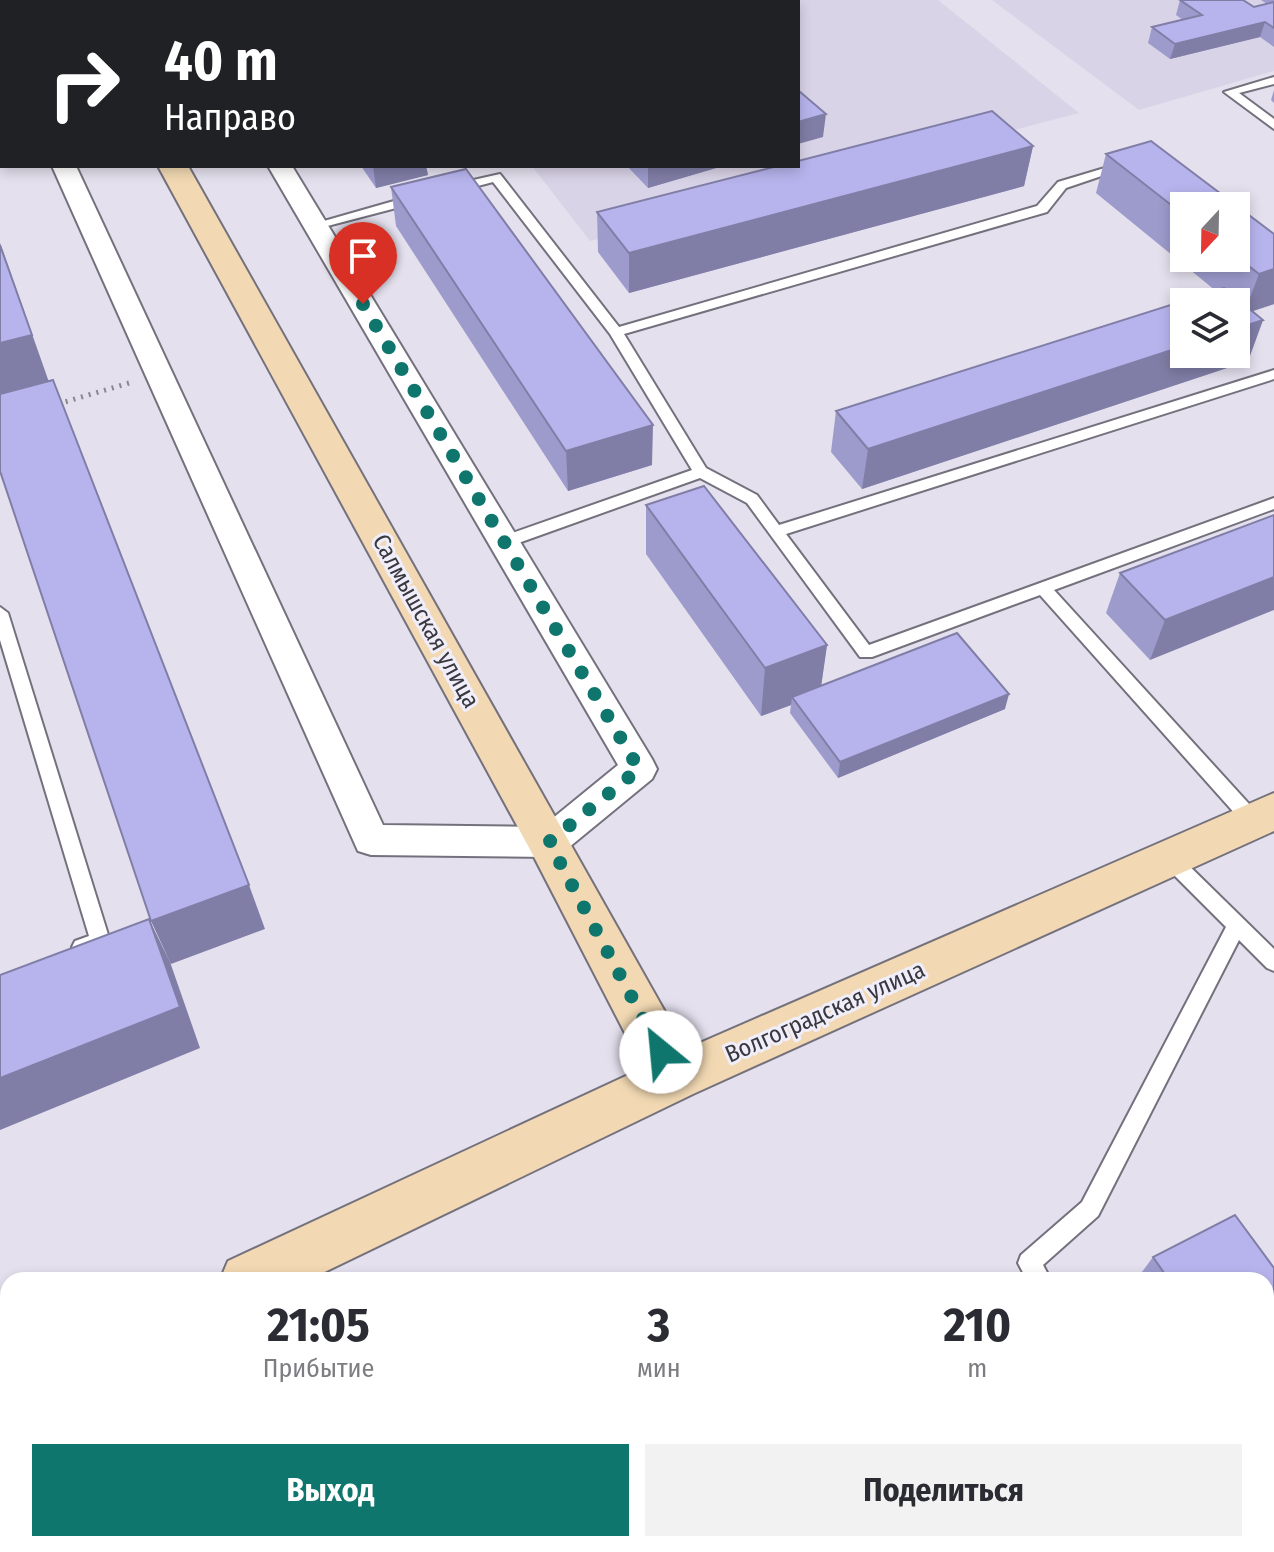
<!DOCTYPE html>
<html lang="ru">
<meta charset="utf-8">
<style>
body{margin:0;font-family:"Fira Sans Condensed",sans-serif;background:#f2f2f3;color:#2b2b33;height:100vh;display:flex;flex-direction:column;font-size:30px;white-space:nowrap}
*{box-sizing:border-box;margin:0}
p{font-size:26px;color:#7c7c81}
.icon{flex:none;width:44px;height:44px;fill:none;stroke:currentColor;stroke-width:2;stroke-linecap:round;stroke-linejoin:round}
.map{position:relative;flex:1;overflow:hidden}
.drawer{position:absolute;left:0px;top:1272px;width:1274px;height:280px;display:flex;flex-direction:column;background:#fff;border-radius:24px 24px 0 0;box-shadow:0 4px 12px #0003}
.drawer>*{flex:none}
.hud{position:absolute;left:0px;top:0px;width:800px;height:168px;box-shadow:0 4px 12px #0003;background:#202124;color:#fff;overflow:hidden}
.needle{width:52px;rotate:202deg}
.buttons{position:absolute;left:1170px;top:192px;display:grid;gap:16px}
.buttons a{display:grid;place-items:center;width:80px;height:80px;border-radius:0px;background:#fff;box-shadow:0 4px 12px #0003;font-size:40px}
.pin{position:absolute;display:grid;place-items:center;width:68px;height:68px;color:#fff;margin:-82px -34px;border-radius:50% 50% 50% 0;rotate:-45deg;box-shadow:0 0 8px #0007}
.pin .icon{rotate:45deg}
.me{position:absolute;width:88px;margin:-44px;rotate:332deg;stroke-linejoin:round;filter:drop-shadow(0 0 6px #0008)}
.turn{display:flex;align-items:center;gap:28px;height:168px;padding:0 32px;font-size:36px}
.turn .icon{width:104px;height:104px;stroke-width:2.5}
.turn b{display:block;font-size:56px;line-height:68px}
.eta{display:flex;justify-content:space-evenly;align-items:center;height:136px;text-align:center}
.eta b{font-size:48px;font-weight:700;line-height:56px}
.action{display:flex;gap:16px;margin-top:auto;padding:16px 32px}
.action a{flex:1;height:92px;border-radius:0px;background:#0f766e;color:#fff;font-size:32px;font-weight:700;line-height:92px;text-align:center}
.action a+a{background:#f2f2f3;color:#2b2b33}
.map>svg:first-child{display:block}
.built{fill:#d9d3e7}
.green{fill:#99c6a5}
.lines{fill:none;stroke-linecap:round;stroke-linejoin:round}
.service-casing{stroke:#74717d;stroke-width:4}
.minor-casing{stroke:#74717d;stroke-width:4}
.secondary-casing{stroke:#74717d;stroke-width:4}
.path{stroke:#898690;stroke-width:5;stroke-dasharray:2 6;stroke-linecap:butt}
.service{fill:#fff;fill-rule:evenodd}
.minor{fill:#fff;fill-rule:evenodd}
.secondary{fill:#f2d9b3;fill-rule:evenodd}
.wall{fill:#9d9bcc;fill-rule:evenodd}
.shaded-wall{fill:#807ea6}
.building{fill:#b7b4ed;stroke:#807ea6;stroke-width:2}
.route{stroke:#0f766e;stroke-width:14;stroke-dasharray:0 25.2}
.labels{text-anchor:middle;stroke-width:6;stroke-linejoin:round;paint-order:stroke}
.street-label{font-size:24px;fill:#39383d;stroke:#f1eefb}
</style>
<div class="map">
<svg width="1274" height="1552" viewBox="0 0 1274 1552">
<rect width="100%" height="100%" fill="#e4e0ee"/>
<path class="built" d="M403,0H938L1079,113L590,241L532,166H798V2Z
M992,0H1274V71L1139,110Z"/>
<path class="green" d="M67,1544H378L362,1552H50Z"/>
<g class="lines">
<g class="service-casing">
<path id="service" d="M348,0H359L360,2H349Z
M0,23H2V33H0Z
M1274,77V84L1239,93L1274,119V129L1224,92Z
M1118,164L1128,167L1066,188L1047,212L624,334L706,468L757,495L779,525L1274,370V379L786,534L869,645L1274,498V509L1054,590L1260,816L1262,821L1260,826H1246L1040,595L872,657H860L747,503L700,478L510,546H498L496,542L498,538L692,470L610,334L493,182L455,192L451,191V185L500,174L619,327L1037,206L1058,182Z
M415,195L421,199L419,202L316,229L310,225Z
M0,607L8,613L110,941L107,947L82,955L75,953L72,947L75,941L89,936L0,640Z
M1169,850L1176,853L1274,949V971L1267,968L1239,940L1098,1216L1043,1265L1051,1280H1027L1018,1263L1021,1255L1082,1202L1226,927L1162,863L1160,858L1162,853Z
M1198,1544H1226L1230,1552H1202Z"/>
</g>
<g class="minor-casing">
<path id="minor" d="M159,0H182L184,2H161Z
M52,166H76L383,825L542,827L618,765L268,166H292L652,759L657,769L652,779L562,853L549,857L371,855L358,851Z"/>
</g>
<g class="secondary-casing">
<path id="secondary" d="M70,0H96L97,2H71Z
M158,166H188L686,1049L1274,793V831L693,1094L308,1280H220L228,1261L643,1068L533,855Z
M8,1364V1423L0,1426V1367Z"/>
</g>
<path class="path" d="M58,404L129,383"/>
<use href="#service" class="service"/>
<use href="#minor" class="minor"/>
<use href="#secondary" class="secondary"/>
</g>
<path class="wall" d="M256,0H323L325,2H256Z
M607,0H665V2H609Z
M1180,0L1254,7L1267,4L1261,0H1274V47L1260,37L1170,59L1148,43L1152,27L1183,20L1176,15Z
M1274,90V103L1271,100Z
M1151,141L1274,234V304L1252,311L1263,320L1248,361L862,489L831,452L836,411L1216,291L1096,193L1106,154ZM1184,206H1236V258H1184ZM1184,302H1236V354H1184Z
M1033,146L1024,186L629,293L598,252L597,212Z
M361,166H426L428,175L376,188Z
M627,166H723L648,188Z
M391,187L652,465L568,491L396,226Z
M646,505L827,645L821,686L1005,709L838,778L790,713L791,705L761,716L646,554Z
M1274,515L1150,660L1106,613L1120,573Z
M1153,1257L1274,1268V1508L1266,1496V1280H1136Z
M696,1544H1014L1019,1552H700Z"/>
<path class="shaded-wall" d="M574,0H605L597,2H574Z
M638,0H665V2H629Z
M1265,22L1260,37L1170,59L1175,44Z
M826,114L823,137L798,144V122Z
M1033,146L1024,186L629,293V253Z
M373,166H426L428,175L376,188Z
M648,166H723L648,188Z
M0,243L50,385L0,398Z
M1274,269V304L1244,314L1259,274Z
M1263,320L1248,361L862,489L868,449L1184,346V354H1236V329Z
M653,425L652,465L568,491L566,451Z
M1274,577V610L1150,660L1165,620Z
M827,645L820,694L792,697L791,705L761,716L765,668Z
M1009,694L1005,709L838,778L840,762Z
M249,885L265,929L171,964L151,921Z
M149,919L170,962L200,1048L0,1130V1078Z"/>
<path class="building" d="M268,0H323L325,2H269Z
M622,0H638L629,2H624Z
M1180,0H1243L1254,7L1274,2V28L1265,22L1175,44L1152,27L1202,15Z
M798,91H799L826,114L798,122Z
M992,111L1033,146L629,253L597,212L778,166H798V161Z
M1151,141L1274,234V269L1259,274L1236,256V206H1184V215L1106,154Z
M466,169L653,425L566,451L391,187Z
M0,245L32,335L0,343Z
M1224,288L1263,320L1236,329V302H1184V346L868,449L836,411Z
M53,380L249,885L151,921L0,471V394Z
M704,486L827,645L765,668L646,505Z
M1274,515V577L1165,620L1120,573Z
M957,633L1009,694L840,762L792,697Z
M149,919L180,1007L0,1078V975Z
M1235,1215L1274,1268V1432L1266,1420V1280H1169L1153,1257Z
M705,1544H1014L1019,1552H708Z"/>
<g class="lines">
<path class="route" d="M363,304L639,769L549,842L661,1052"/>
</g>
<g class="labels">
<g class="street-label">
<text transform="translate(426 621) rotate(61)" y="8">Салмышская улица</text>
<text transform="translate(825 1012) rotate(-24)" y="8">Волгоградская улица</text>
</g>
</g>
</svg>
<div class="buttons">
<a><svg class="needle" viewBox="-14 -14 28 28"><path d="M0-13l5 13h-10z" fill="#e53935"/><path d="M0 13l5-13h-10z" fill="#7c7c81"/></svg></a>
<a><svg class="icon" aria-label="layers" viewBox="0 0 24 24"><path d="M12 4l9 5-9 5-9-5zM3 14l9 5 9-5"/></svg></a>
</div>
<div class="pin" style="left:363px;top:304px;background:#d93025"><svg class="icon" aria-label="arrive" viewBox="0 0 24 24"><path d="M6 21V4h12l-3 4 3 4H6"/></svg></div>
<svg class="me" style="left:661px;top:1052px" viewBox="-20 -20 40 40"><circle r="19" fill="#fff"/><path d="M0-13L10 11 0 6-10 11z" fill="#0f766e"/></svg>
<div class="hud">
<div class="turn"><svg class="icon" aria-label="right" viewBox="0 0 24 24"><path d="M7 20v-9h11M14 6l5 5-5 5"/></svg><div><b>40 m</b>Направо</div></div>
</div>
<section class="drawer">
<div class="eta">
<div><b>21:05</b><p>Прибытие</p></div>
<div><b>3</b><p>мин</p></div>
<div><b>210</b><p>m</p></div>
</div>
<div class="action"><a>Выход</a><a>Поделиться</a></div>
</section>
</div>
